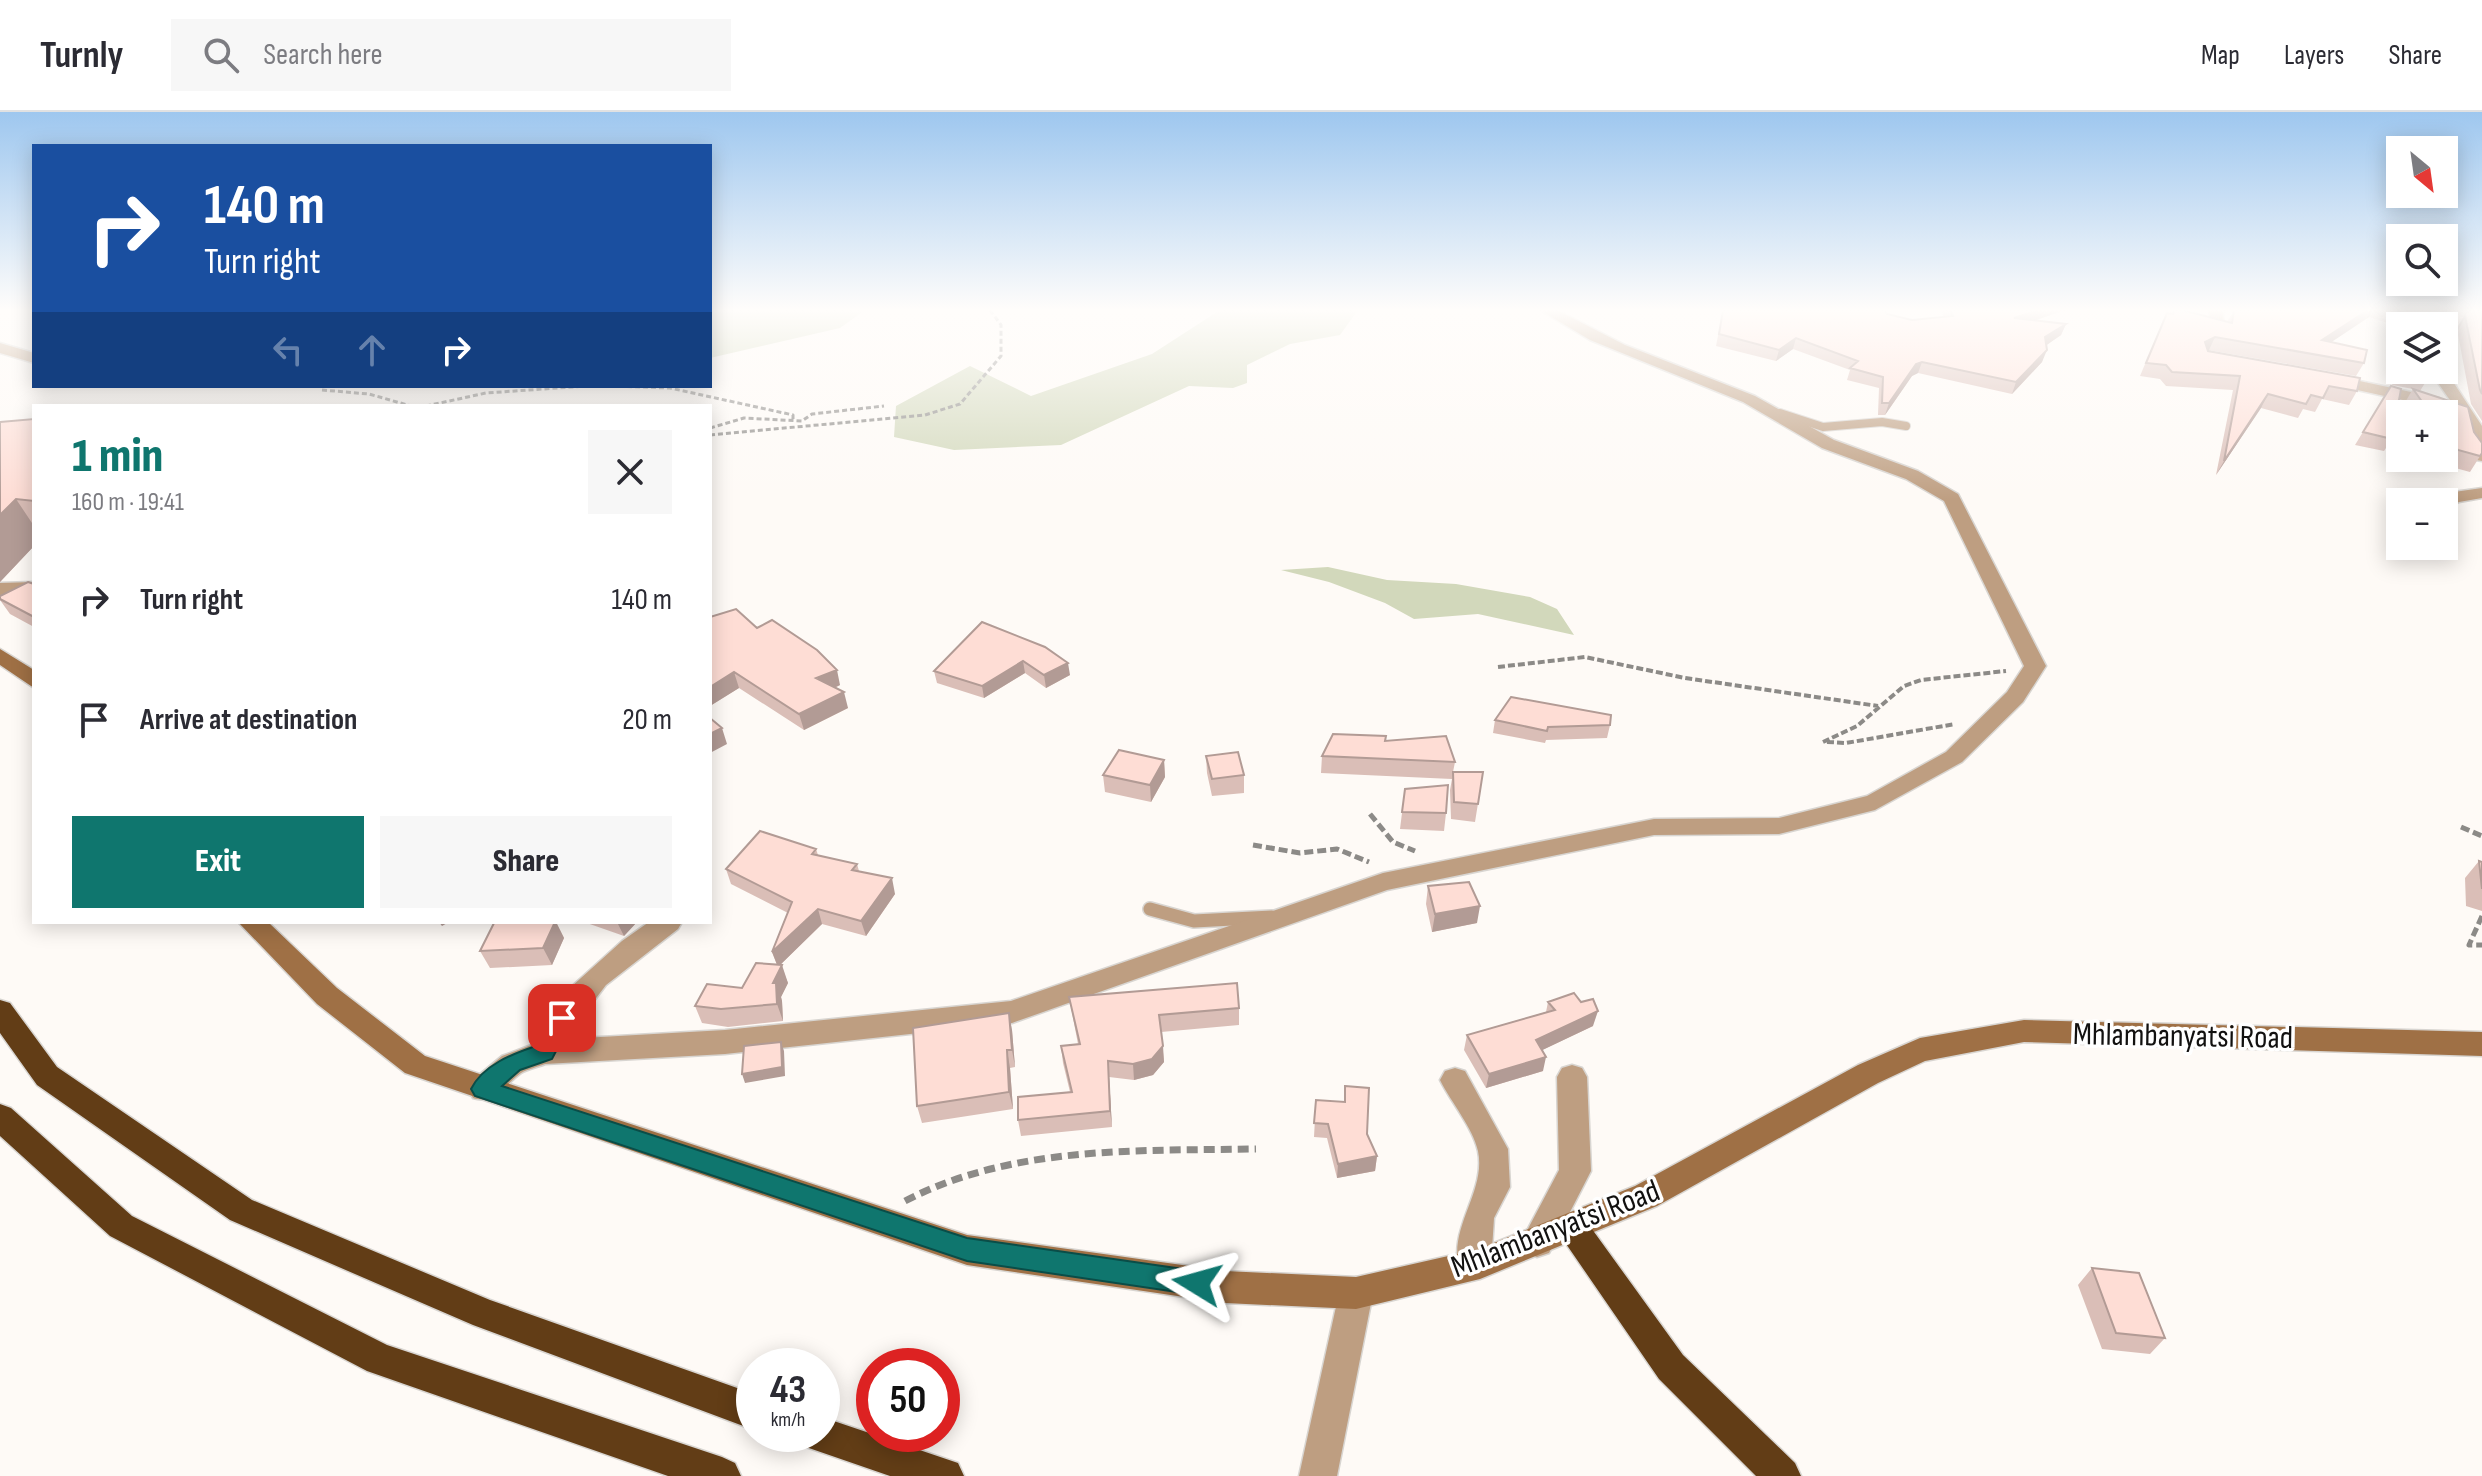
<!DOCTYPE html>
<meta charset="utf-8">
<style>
body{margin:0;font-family:"Sofia Sans Condensed",sans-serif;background:#f7f7f7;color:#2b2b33;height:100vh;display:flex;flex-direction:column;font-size:30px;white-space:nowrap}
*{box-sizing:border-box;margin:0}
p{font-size:26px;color:#7c7c81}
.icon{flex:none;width:44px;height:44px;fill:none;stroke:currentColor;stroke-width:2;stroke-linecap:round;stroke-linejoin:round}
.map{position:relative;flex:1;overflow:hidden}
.details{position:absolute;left:32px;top:292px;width:680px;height:520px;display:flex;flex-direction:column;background:#fff;border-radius:0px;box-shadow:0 4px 20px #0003}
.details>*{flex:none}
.guide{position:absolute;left:32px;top:32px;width:680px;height:244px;border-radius:0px;box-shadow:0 4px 20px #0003;background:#1a4fa0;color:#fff;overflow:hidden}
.needle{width:52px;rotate:151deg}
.buttons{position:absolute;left:2386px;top:24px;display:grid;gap:16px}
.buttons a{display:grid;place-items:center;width:72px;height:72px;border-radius:0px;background:#fff;box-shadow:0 4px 20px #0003;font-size:40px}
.speed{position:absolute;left:736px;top:1236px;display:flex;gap:16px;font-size:40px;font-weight:700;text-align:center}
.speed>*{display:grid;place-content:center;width:104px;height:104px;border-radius:50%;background:#fff;box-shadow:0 4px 20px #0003;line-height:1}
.speed small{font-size:20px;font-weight:400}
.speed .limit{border:12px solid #d22;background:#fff;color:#111}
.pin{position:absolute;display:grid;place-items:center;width:68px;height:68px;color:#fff;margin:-34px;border-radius:16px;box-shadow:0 4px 12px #0006}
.me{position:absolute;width:88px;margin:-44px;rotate:278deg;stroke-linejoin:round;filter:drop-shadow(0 0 6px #0008)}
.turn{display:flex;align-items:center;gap:28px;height:168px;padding:0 40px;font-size:36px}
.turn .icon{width:104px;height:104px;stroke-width:2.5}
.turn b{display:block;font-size:56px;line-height:68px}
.lanes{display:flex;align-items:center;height:76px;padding:0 40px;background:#0003;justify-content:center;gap:40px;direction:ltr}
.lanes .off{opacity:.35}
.round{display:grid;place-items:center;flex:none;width:84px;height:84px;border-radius:0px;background:#f7f7f7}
.headline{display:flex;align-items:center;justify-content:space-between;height:136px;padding:0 40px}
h1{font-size:48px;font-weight:800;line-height:60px;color:#0f766e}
.action{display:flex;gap:16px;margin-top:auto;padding:16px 40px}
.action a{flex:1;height:92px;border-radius:0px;background:#0f766e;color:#fff;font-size:32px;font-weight:800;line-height:92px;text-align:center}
.action a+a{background:#f7f7f7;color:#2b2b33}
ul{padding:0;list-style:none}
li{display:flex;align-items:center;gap:24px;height:120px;padding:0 40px}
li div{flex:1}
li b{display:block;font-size:30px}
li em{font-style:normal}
header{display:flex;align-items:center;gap:48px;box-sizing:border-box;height:112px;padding:0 40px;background:#fff;border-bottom:2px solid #e1e1e2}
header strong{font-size:38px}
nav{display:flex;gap:44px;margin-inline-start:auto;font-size:28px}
.search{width:560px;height:72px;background:#f7f7f7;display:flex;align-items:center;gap:20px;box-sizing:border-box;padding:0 28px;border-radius:0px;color:#7c7c81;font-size:30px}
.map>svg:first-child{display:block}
.green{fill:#d2d8bb}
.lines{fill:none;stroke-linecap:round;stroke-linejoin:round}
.lane-far1-casing{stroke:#d8d5d1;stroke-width:10}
.lane-casing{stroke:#d8d5d1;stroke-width:16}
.street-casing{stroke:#d8d5d1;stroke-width:3}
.secondary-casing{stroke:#d8d5d1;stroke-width:3}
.highway-casing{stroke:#d8d5d1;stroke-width:3}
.path-far3{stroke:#8c8a87;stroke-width:3;stroke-dasharray:5 3;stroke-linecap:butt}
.path-far2{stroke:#8c8a87;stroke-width:4;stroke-dasharray:7 3;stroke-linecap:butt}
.path-far1{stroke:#8c8a87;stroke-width:5;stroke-dasharray:9 4;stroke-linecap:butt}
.path{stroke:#8c8a87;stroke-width:7;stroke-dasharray:11 6;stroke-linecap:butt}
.lane-far1{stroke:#be9e81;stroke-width:8}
.lane{stroke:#be9e81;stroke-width:13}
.street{fill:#be9e81;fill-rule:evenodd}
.secondary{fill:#9f7045;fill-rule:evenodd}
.highway{fill:#623d16;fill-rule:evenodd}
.wall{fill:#dabeb7}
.shaded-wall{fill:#b29b95}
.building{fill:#feddd5;stroke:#b29b95;stroke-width:2}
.route{fill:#0f766e;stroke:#0a4d48;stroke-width:2}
.labels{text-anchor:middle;stroke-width:7;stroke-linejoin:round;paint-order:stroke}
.near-street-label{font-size:32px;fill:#121110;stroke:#fff}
</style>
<header>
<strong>Turnly</strong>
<div class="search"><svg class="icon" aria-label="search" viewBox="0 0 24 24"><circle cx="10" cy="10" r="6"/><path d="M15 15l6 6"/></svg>Search here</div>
<nav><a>Map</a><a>Layers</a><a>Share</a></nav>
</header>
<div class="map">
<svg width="2482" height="1364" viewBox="0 0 2482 1364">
<rect width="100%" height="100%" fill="#fefaf6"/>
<path class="green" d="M710,198H865L840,216L710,246Z
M1220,198H1358L1340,223L1290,232L1247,253V271L1233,276L1189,274L1061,333L954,338L894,325L896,294L970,254L1031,284L1152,242Z
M1328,455L1387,468L1456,472L1530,485L1557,497L1574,523L1478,502L1414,507L1385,491L1329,470L1281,458Z"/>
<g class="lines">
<g class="lane-far1-casing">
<path id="lane-far1" d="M1780,301L1823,315L1882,310L1906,314"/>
</g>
<g class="lane-casing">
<path id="lane" d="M1150,797L1194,809L1272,805"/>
</g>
<g class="street-casing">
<path id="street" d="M1540,198H1557L1625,233L1755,284L1834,328L1918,359L1958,382L2046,554L2023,590L1962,650L1875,698L1779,722L1654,723L1387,778L1012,911L725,942L545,952C538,955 528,957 521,961C504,973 495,993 473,986L468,977L473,968L502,944L534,932L571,875L622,829L649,810H682L678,817L606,873L565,927L725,918L1011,889L1383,761L1654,707L1779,706L1867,684L1946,640L2007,580L2024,554L1944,389L1906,367L1822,336L1743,290L1590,228Z
M2209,198H2223L2224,222L2211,219Z
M2378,198H2393L2407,214H2400V219Z
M0,231L34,241V251L0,241Z
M2444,256L2482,314V349L2476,348L2467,335L2461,304L2429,258Z
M2327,262L2439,286L2447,291L2439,296L2321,270V264Z
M2482,376V386L2459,390L2444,399V390H2437L2447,381Z
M34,470V482L0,483V471Z
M1572,953L1582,956L1587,965L1591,1059L1549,1141L1537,1145L1525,1141L1521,1130L1559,1058L1557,965L1562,956Z
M1455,956L1465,959L1508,1037L1510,1075L1494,1106L1491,1153L1486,1164L1474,1168L1462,1164C1443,1120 1487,1082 1478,1039C1473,1016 1451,990 1440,968L1445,959Z
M1356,1165L1368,1170L1373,1181L1337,1364H1299L1339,1181L1344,1170Z"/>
</g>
<g class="secondary-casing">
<path id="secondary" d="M0,537L34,558V576L0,553Z
M238,810H268L337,876L425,944L967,1123L1225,1159L1356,1165L1479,1137L1635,1074L1858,953L1920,926L2024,908L2482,920V944L2024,930L1925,949L1878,971L1657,1094L1480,1167L1356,1197L1225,1191L967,1153L405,961L317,892Z"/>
</g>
<g class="highway-casing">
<path id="highway" d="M0,888L10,891L57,955L252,1088L490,1188L754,1282V1318L473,1213L230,1108L37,973L0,921Z
M0,992L11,996L132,1104L387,1233L722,1345L735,1351L741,1364H668L367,1259L110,1124L0,1024Z
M1573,1101L1584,1106L1683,1243L1795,1351L1801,1364H1756L1659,1267L1562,1126L1557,1116L1562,1106Z
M822,1305L958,1351L964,1364H890L806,1335L801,1322H822Z"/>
</g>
<path class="path-far3" d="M611,274L670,276L793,303V307
M322,278L369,282L411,294
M426,294L486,281L586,274
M710,316L744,306L802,309L812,302L884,294
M710,323L925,303L960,292L1001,244V213L990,198"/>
<path class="path-far2" d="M1498,555L1585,545L1685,566L1878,594
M1823,630L1857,614L1904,574L1921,568L2006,559
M1827,630L1846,631L1955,612"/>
<path class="path-far1" d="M1370,702L1393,730L1415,739
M2461,715L2482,724
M1253,733L1300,741L1337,737L1369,750
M2482,804L2469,833H2482"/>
<path class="path" d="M905,1089C1013,1033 1137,1039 1256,1037"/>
<use href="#lane-far1" class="lane-far1"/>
<use href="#lane" class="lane"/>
<use href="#street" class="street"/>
<use href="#secondary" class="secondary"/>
<use href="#highway" class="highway"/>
</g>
<path class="wall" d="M1723,198H1885L1887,202L1912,208L1944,205L1941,198H2065L2035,208L2066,212L2061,223L2046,233L2042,250L2012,282L1918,261L1912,264L1885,303H1878L1879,276L1847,268L1850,258L1793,237L1776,249L1716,234Z
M2234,198L2395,199L2388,211L2369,205L2331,230L2364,251L2356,264L2208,238L2357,279L2349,293L2322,287L2315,300L2303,297L2298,306L2261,296L2216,363L2233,278L2166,274L2160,267L2140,264L2161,214L2227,210Z
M2396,198H2482V309L2471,292L2457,217L2444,214H2406L2408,211Z
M2401,258H2433L2420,279L2468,295L2474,320L2482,331V341L2470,360L2448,354L2442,346H2444V302H2411L2404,292L2413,277L2392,273Z
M2391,274L2392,327L2384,339L2355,333Z
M34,307V434L0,470V310Z
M34,472V515L10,502L0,488V484Z
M710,505L757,516L840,573L835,576L848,596L804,618L739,576L710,594Z
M982,510L1070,563L1046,576L1025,561L984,586L937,571L934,559Z
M1495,608L1610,613L1607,626L1546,628L1545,631L1493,621Z
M1386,624V629L1455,650L1453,660H1483L1475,710L1451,707L1450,678L1452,667L1321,661L1322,644Z
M1206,644L1244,663V681L1212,684L1207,661Z
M1164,648L1165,665L1151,690L1105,680L1103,663Z
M1405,677L1446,701L1444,719L1400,717Z
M816,737L818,743L857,752L859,759L895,782L866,824L822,812L780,853L788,871L781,885L782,889L783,909L728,915L702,911L695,894L742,876L777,853L772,840L788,801L731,772L726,757Z
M2479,749L2482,750V799L2466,794L2465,766Z
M1428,774L1477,811L1432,820L1426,792Z
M517,810H556L564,826L552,853L490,856L480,839Z
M584,810H637L624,824Z
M1069,885L1239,896V913L1161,920L1164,950L1153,963L1134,968L1109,965L1112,1015L1021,1024L1018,1008L1070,980L1063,951L1061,934L1078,932Z
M1548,890L1593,914L1542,938L1543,959L1486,976L1464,938L1467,923L1546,900Z
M1012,918L1015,955L1010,956L1013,997L922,1011L917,994Z
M1345,974L1377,1044L1375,1059L1337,1066L1327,1026L1314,1025L1316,988L1344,990Z
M2092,1156L2165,1226L2150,1242L2102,1237L2078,1173Z"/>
<path class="shaded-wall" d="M2038,198H2065L2010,217L2014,206Z
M2368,198H2373L2369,205L2315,241L2322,228Z
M2066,212L2061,223L2041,237L2045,225Z
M2215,225L2209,238L2198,243L2205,230Z
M1796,226L1793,237L1776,249L1779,238Z
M2047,238L2042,250L2012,282L2016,270Z
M1922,250L1918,261L1912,264L1885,303L1889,291L1916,252Z
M2268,282L2261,296L2216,363L2224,349Z
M0,385L16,387L34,414V434L0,470Z
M1023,549L1025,561L984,586L982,574Z
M1068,551L1070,563L1046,576L1044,563Z
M837,558L840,573L820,582L816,566Z
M734,560L739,576L710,594V575Z
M844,580L848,596L804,618L799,602Z
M722,616L727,632L710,641V622Z
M1164,648L1165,665L1151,690L1150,673Z
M892,766L895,782L866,824L861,809Z
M1480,794L1477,811L1432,820L1435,802Z
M818,797L822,812L778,855L772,840Z
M439,810H449L442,814Z
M555,810H556L564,826L552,853L543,836Z
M617,810H637L624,824Z
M782,853L788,871L781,885L782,889L783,909L777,892L773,871Z
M1598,899L1593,914L1532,943L1536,928Z
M1009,901L1012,918L1015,955L1012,938Z
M781,930L784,939L785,964L745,971L742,962Z
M1163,934L1164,950L1153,963L1134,968L1133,952Z
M1007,938L1010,956L1013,997L1009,980Z
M1546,945L1543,959L1486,976L1489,962Z
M1108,949L1109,965L1112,1015L1110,999Z
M1377,1044L1375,1059L1337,1066L1338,1052Z"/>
<path class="building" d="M1723,198H1885L1887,202L1912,208L1953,204L1950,198H2038L2014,206L2066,212L2045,225L2047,238L2016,270L1922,250L1916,252L1889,291H1882L1883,265L1850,256L1858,249L1796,226L1779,238L1719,222Z
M2175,198H2182L2232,211L2234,198H2368L2322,228L2367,238L2364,251L2215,225L2205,230L2208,239L2360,266L2357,279L2329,274L2323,286L2311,283L2306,292L2268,282L2224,349L2240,264L2172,260L2166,253L2146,251L2167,201L2173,202Z
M2415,198H2482V282L2480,278L2465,204L2444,240V214H2428L2430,210L2412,204L2417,199Z
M2401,258H2433L2428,266L2400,259Z
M2391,274L2401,277L2392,327L2363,320Z
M2413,277L2468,295L2474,320L2482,331V341L2480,344L2458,338L2444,319V302H2431Z
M34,307V389L16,387L0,403V310Z
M28,470L34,472V505L0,487V484Z
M736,497L757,516L772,508L817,538L837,558L816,566L844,580L799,602L734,560L710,575V505Z
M982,510L1045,535L1068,551L1044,563L1023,549L982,574L934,559Z
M1511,585L1611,603L1610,613L1548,615L1547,619L1495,608Z
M710,606L722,616L710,622Z
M1333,622L1386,624L1385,629L1446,624L1455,650L1322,644Z
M1119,638L1164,648L1150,673L1103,663Z
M1238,640L1244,663L1212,667L1206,644Z
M1453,660H1483L1478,692L1454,690Z
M1448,673L1446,701L1402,700L1405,677Z
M760,719L816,737L812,742L857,752L852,758L892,766L861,809L818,797L772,840L792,790L726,757Z
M2479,749L2482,750V777Z
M1469,770L1480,794L1435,802L1428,774Z
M517,810H555L543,836L480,839L494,811Z
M756,851L782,853L773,871H776L777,892L721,897L695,894L707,872L742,876Z
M1237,871L1239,896L1159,903L1163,934L1152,947L1133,952L1108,949L1110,999L1018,1008V985L1072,980L1061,934L1080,932L1069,885Z
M1574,881L1581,890L1593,887L1598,899L1536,928L1546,945L1489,962L1467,923L1555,898L1548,890Z
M1009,901L1012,938H1007L1009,980L917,994L913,916Z
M781,930L782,955L742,962L744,934Z
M1345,974L1369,976L1367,1022L1377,1044L1338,1052L1328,1012L1314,1011L1316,988L1345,990Z
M2092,1156L2139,1161L2165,1226L2116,1221Z"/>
<linearGradient id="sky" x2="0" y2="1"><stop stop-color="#9ec7ef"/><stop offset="0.51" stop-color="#fffdfb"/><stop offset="1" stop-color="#fffdfb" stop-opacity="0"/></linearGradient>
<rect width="2482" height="389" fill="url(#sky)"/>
<path class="route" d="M562,898L573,906L552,947L520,958L502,974L967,1126L1197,1159L1206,1163L1209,1171L1206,1179L1197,1183L967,1149L475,984L471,977C483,953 512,942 536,934L554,900Z"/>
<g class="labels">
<g class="near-street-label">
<text transform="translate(2183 923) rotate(1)" y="11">Mhlambanyatsi Road</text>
<text transform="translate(1555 1116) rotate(-21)" y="11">Mhlambanyatsi Road</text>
</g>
</g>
</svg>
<div class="buttons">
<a><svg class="needle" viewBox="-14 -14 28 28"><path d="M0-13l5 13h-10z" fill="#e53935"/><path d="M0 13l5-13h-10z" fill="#7c7c81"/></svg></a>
<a><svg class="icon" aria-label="search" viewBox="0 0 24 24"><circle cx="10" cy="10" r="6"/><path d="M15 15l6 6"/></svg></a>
<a><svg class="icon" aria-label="layers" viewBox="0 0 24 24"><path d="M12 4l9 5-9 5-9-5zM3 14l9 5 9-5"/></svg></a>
<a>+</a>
<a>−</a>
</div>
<div class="speed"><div>43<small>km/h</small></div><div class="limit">50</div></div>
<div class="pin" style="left:562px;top:906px;background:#d93025"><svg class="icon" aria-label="arrive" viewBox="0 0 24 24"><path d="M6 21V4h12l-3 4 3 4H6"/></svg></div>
<svg class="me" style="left:1197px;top:1171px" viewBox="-20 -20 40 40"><path d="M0-17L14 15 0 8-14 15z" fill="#0f766e" stroke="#fff" stroke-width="4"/></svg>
<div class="guide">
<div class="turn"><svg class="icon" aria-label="right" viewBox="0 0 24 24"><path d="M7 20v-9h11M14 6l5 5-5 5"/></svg><div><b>140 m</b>Turn right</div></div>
<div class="lanes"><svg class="icon off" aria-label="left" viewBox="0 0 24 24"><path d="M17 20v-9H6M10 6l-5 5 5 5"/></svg><svg class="icon off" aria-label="ahead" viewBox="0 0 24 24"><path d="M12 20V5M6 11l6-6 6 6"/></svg><svg class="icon" aria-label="right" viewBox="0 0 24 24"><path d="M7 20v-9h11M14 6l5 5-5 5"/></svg></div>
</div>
<section class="details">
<div class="headline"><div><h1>1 min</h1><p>160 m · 19:41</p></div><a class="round"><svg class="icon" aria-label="close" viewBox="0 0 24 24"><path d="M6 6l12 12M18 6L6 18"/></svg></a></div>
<ul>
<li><svg class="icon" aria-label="right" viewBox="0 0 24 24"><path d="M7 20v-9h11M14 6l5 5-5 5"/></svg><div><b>Turn right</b></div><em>140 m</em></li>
<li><svg class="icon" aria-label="arrive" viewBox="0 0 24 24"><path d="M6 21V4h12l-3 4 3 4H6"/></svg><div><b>Arrive at destination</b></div><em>20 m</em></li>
</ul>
<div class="action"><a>Exit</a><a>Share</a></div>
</section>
</div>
